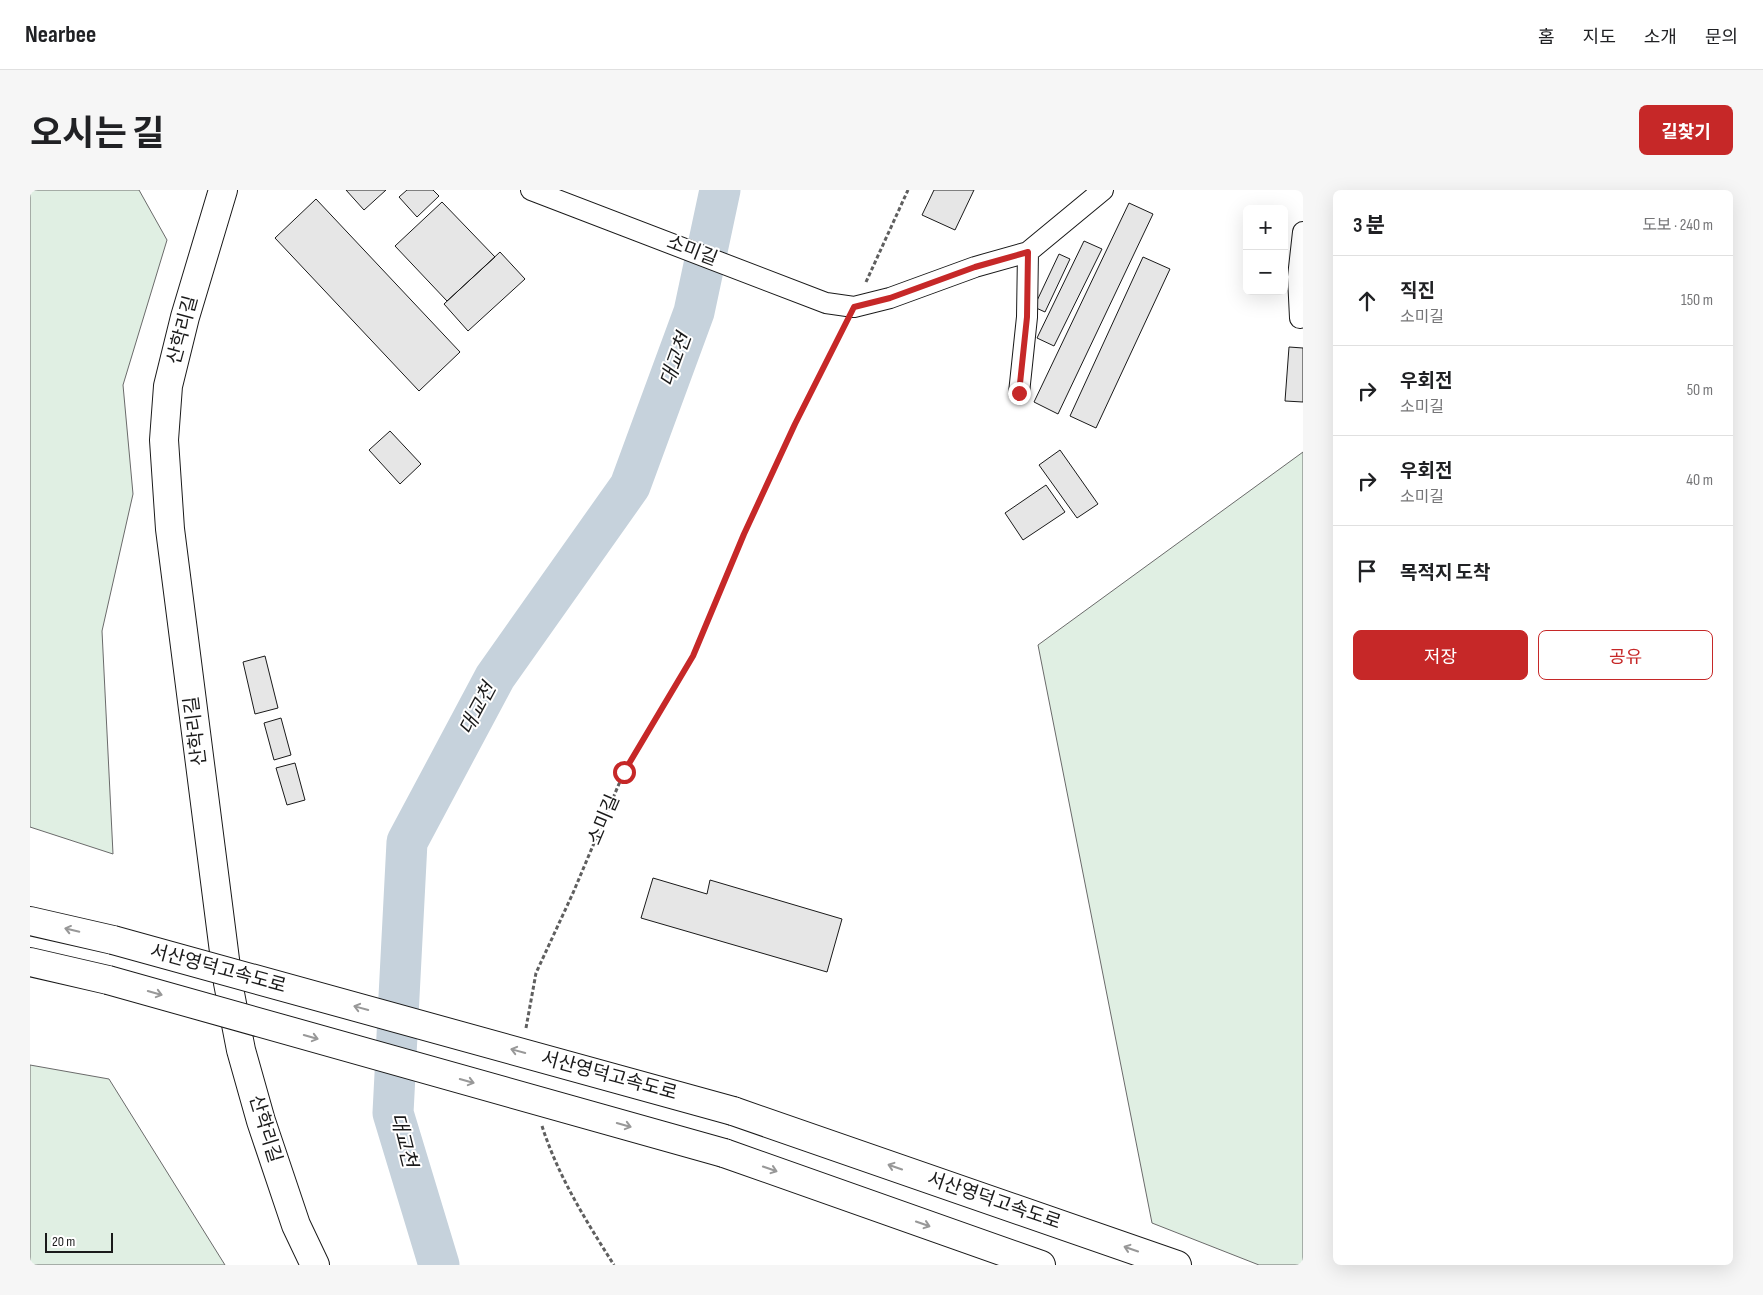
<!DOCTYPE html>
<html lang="ko">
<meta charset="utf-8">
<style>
:root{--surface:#fff;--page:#f6f6f6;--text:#202124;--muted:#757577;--line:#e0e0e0;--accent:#c62828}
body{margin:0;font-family:"Sofia Sans Condensed","Noto Sans KR",sans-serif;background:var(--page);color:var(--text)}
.controls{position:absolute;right:15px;top:15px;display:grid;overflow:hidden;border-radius:8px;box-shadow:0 5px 20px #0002}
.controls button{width:45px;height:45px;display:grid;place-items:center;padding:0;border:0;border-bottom:1px solid var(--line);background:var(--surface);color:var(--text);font:25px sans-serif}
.scale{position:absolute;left:15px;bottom:12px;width:68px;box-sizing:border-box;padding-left:5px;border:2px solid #1a1a1a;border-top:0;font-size:14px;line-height:18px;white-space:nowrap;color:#1a1a1a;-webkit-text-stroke:4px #fff;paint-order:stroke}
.stop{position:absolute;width:15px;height:15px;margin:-11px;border:4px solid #c62828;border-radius:50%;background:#fff}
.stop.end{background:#c62828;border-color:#fff;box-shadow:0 1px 5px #0008}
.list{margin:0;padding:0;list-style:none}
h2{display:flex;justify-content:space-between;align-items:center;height:65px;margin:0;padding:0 20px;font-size:21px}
h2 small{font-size:16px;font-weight:400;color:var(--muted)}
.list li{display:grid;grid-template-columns:32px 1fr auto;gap:15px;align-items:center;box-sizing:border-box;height:90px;padding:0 20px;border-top:1px solid var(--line)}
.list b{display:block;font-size:19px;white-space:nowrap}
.list p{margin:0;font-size:16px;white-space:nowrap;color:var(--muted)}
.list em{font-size:16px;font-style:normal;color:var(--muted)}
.actions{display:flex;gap:10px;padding:15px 20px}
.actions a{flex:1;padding:11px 0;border:1px solid var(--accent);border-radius:8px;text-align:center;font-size:18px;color:var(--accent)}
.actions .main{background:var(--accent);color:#fff}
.icon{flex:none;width:28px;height:28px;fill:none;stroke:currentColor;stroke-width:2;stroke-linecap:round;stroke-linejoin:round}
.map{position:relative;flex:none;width:1273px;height:1075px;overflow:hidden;border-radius:8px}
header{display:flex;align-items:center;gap:30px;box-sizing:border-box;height:70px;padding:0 25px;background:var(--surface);border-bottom:1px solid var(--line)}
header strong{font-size:24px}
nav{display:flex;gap:28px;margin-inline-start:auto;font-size:18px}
.intro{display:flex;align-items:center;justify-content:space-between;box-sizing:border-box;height:120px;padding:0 30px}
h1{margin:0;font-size:35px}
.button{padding:12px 22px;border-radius:8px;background:var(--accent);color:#fff;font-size:18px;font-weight:700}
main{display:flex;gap:30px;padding:0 30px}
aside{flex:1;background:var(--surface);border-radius:8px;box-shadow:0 5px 20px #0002}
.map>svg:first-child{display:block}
.green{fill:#e0efe3;stroke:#6a6a6a}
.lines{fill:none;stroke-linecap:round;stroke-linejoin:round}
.river{stroke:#c6d2dc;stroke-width:41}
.building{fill:#e6e6e6;stroke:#1a1a1a}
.street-casing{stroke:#1a1a1a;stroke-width:22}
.secondary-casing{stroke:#1a1a1a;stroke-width:30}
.highway-casing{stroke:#1a1a1a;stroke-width:30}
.path{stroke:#5f5f5f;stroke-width:3;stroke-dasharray:4 2.5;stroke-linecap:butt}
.street{stroke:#fff;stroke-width:20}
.secondary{stroke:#fff;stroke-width:28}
.highway{stroke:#fff;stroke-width:28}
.highway-bridge-casing{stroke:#1a1a1a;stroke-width:30;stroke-linecap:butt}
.highway-bridge{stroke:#fff;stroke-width:28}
.oneway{stroke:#989898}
.route{stroke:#c62828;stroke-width:6}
.labels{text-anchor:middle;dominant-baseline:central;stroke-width:4;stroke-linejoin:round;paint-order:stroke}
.street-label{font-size:19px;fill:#1a1a1a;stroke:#fff}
.water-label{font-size:20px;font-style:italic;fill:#1a1a1a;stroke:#fff}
</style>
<header>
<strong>Nearbee</strong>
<nav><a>홈</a><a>지도</a><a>소개</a><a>문의</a></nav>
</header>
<div class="intro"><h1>오시는 길</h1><a class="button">길찾기</a></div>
<main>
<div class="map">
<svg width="1273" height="1075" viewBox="0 0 1273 1075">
<rect width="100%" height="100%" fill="#fff"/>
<path class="green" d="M0 0H109L137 50 93 195 103 304 72 441 83 664 0 637Z
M1273 262V1075H1229L1122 1033 1008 455Z
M0 875 79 889 195 1075H0Z"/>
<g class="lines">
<path class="river" d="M409 1075 363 923 377 652 465 487 600 296 664 122 690 0"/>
</g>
<path class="building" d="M316 0H356L334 20Z
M377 0H403L409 6 387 27 369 7Z
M904 0H944L925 40 892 25Z
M286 9 430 162 389 201 245 48Z
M412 12 465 67 417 111 365 56Z
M1099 13 1123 24 1028 224 1004 212Z
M1054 51 1072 59 1024 156 1007 148Z
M470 62 495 89 438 141 414 114Z
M1029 64 1040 69 1015 122 1004 117Z
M1113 67 1140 79 1066 238 1040 226Z
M1259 157 1273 158V212L1255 211Z
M360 241 391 274 370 294 339 260Z
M1030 260 1068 314 1047 328 1009 275Z
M1016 295 1035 322 993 350 975 323Z
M235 466 248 518 225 524 213 472Z
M251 528 261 565 244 570 234 533Z
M265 573 275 610 257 615 246 578Z
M623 688 677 704 680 690 812 729 797 782 611 728Z"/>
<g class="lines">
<defs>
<path id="street" d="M501 0 796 113 824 117 860 108 945 77 998 62 1073 0
M1270 128 1268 87 1273 42
M989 203 997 127 998 62"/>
<path id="secondary" d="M193 0 155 127 138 196 134 250 140 339 198 793 211 860 231 931 266 1035 285 1075"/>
<path id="highway" d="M0 731 83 750
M0 772 78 790
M703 921 1147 1075
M694 963 1011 1075"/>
</defs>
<use href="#street" class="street-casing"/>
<use href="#secondary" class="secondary-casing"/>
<use href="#highway" class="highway-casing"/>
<path class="path" d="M836 92 878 0
M496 838 506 783 543 703 594 582 663 466 714 344 765 234 814 136
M512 936C528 986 556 1031 584 1075"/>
<use href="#street" class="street"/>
<use href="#secondary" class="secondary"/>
<use href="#highway" class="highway"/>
<defs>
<path id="highway-bridge" d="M83 750 703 921
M78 790 694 963"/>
</defs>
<use href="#highway-bridge" class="highway-bridge-casing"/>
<use href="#highway-bridge" class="highway-bridge"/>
</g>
<defs><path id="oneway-shaft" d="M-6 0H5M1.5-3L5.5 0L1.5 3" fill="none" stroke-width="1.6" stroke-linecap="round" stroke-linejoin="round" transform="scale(1.25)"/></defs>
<g class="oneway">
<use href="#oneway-shaft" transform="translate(42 740) rotate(-167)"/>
<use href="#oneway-shaft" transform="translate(125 803) rotate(16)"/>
<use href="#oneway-shaft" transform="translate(331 818) rotate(-165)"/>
<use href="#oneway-shaft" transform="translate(281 847) rotate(16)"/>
<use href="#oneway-shaft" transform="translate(488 861) rotate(-165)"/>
<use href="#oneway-shaft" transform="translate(437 891) rotate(16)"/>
<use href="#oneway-shaft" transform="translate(594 935) rotate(16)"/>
<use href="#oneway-shaft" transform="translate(865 977) rotate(-161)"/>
<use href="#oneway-shaft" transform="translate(740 979) rotate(19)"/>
<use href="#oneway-shaft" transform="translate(893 1034) rotate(19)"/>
<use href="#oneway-shaft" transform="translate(1101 1059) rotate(-161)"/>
</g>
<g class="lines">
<path class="route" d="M594 582 663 466 714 344 765 234 824 117 860 108 945 77 998 62 997 127 989 203"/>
</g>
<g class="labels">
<g class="street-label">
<text transform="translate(662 61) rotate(21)">소미길</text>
<text transform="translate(153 140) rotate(-75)">산학리길</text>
<text transform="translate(166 541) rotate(-97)">산학리길</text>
<text transform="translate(574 630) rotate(-67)">소미길</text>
<text transform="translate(188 779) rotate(15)">서산영덕고속도로</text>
<text transform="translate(579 886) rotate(15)">서산영덕고속도로</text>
<text transform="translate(235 939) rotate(73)">산학리길</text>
<text transform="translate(964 1011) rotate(19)">서산영덕고속도로</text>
</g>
<g class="water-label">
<text transform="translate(646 170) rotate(-70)">대교천</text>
<text transform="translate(448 519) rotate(-62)">대교천</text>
<text transform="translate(373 950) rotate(76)">대교천</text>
</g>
</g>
</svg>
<div class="controls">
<button>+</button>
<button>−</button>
</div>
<div class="scale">20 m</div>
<div class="stop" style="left:594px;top:582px"></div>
<div class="stop end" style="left:989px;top:203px"></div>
</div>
<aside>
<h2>3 분<small>도보 · 240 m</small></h2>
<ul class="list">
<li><svg class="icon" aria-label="ahead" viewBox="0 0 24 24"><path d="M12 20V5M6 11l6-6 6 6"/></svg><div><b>직진</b><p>소미길</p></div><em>150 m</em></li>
<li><svg class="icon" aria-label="right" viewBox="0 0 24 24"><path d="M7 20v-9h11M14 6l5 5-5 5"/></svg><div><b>우회전</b><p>소미길</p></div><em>50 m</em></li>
<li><svg class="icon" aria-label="right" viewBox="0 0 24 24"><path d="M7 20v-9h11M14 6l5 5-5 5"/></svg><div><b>우회전</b><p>소미길</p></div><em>40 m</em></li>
<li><svg class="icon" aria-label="arrive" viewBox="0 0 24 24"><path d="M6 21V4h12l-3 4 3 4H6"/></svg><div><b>목적지 도착</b></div></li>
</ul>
<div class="actions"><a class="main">저장</a><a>공유</a></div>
</aside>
</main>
